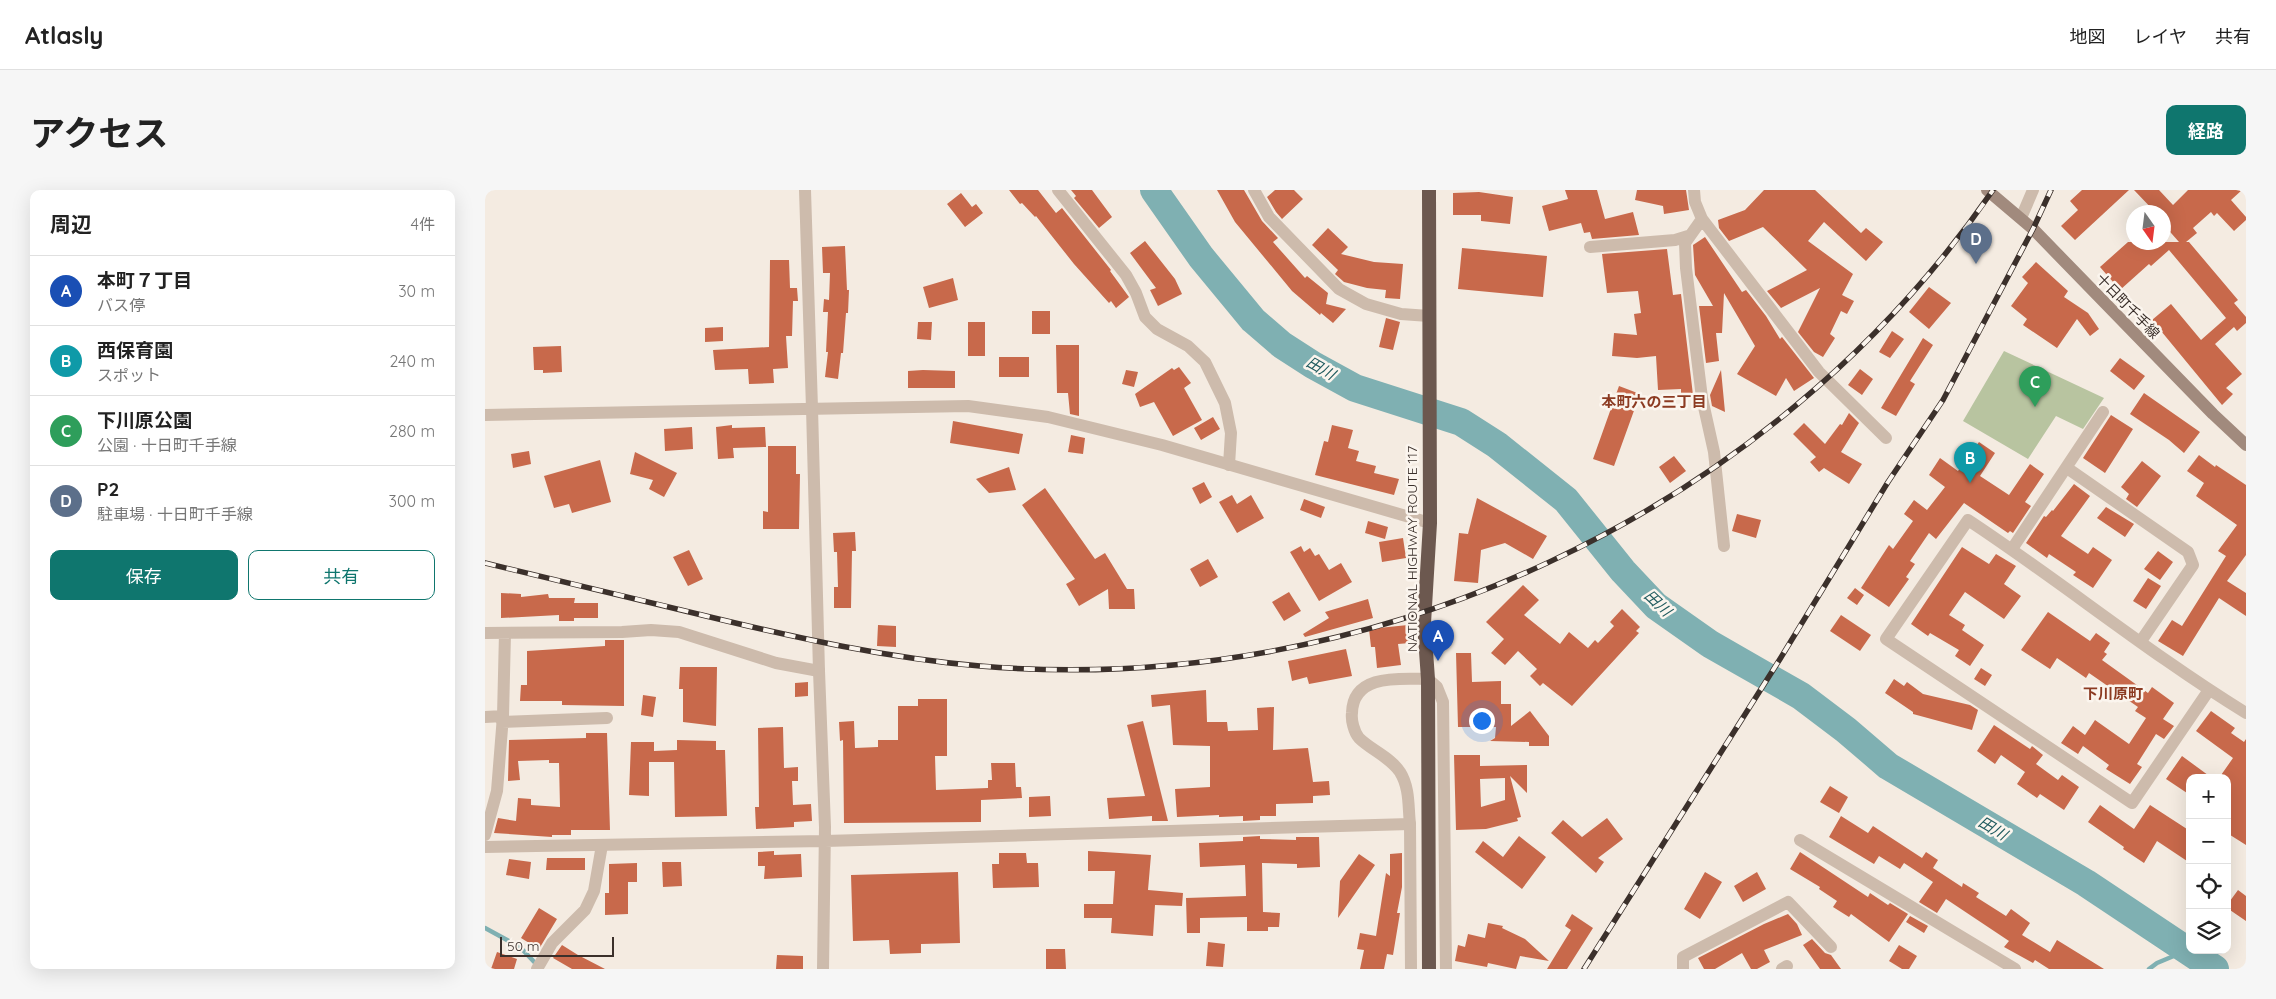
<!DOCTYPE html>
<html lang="ja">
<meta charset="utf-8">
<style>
:root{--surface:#fff;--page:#f6f6f6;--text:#222;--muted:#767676;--line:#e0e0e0;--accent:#0f766e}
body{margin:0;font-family:Quicksand,"Noto Sans JP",sans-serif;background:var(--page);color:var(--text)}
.controls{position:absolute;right:15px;bottom:15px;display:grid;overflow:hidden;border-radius:10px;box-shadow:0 5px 20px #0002}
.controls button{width:45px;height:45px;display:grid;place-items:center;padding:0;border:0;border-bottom:1px solid var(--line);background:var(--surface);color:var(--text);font:25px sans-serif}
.compass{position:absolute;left:1641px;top:15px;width:45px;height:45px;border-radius:50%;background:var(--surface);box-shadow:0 5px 20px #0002;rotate:166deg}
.scale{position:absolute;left:15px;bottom:12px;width:114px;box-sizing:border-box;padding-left:5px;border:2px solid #3b302b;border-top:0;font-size:14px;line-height:18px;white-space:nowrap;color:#3b302b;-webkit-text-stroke:4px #fbf5ee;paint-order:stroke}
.you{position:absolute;left:996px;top:530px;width:18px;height:18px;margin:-12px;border:4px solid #fff;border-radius:50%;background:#1a73e8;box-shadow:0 0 0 8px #1a73e833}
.badge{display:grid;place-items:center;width:32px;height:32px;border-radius:50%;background:var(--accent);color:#fff;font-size:16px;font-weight:700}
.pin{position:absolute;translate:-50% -41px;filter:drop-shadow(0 1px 2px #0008)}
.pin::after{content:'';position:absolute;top:26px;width:18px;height:15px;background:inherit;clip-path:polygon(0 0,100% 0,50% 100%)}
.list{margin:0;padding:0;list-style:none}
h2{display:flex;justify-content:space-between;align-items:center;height:65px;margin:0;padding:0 20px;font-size:21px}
h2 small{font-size:16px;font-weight:400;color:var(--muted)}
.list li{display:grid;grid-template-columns:32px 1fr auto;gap:15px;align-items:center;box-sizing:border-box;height:70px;padding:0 20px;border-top:1px solid var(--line)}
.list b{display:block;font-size:19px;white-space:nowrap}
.list p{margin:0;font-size:16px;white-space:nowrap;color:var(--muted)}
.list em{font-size:16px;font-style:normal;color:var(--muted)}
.actions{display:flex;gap:10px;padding:15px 20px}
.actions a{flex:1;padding:11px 0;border:1px solid var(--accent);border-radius:10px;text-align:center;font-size:18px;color:var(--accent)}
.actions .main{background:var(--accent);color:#fff}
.icon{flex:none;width:28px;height:28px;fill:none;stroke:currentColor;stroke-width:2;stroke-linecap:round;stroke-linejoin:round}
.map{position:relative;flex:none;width:1761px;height:779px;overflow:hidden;border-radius:10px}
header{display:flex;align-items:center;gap:30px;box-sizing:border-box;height:70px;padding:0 25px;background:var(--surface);border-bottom:1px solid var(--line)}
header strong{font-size:24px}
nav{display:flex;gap:28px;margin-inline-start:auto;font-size:18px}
.intro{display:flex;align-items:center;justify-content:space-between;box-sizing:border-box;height:120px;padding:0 30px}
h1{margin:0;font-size:35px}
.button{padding:12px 22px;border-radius:10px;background:var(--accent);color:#fff;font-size:18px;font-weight:700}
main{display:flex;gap:30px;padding:0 30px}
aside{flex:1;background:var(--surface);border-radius:10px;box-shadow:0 5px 20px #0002}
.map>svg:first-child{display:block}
.green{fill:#b8c4a0}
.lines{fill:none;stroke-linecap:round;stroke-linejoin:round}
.stream{stroke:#7fb0b2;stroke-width:4.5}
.river{stroke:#7fb0b2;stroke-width:28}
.building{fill:#c8694b;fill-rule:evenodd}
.minor{stroke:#cdbbac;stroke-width:12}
.tertiary{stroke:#cdbbac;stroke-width:12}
.secondary{stroke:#a18a7d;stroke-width:12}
.trunk{stroke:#6c584f;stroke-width:14}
.rail-casing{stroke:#3b302b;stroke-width:5.5}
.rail{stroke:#fbf5ee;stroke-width:4;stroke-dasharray:11;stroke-linecap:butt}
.labels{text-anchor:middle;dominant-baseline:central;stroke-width:5;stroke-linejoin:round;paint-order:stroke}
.street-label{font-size:14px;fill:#3b302b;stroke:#fbf5ee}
.water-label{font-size:15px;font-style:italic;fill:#1f5a5e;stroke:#fbf5ee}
.neighbourhood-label{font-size:15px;font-weight:bold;fill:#8c3b22;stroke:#fbf5ee}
</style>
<header>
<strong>Atlasly</strong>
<nav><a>地図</a><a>レイヤ</a><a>共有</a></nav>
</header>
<div class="intro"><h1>アクセス</h1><a class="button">経路</a></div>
<main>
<aside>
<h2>周辺<small>4件</small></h2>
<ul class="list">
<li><span class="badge" style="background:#1a4fb4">A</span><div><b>本町７丁目</b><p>バス停</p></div><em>30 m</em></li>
<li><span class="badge" style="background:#0f9aa8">B</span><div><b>西保育園</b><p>スポット</p></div><em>240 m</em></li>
<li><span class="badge" style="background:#2e9e5b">C</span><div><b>下川原公園</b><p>公園 · 十日町千手線</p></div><em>280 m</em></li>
<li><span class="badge" style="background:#5c6f8a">D</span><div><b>P2</b><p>駐車場 · 十日町千手線</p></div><em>300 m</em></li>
</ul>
<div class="actions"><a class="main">保存</a><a>共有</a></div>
</aside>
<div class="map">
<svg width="1761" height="779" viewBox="0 0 1761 779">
<rect width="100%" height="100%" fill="#f4ebe1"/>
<path class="green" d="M1519 161 1619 208 1598 239 1571 226 1543 269 1478 231Z"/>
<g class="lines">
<path class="stream" d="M0 738 35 757 53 776
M1664 779 1672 773 1703 760"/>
<path class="river" d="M669 0 716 67 768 130 797 155 828 175 870 198 976 232 1012 255 1081 310 1138 381 1171 416 1225 454 1316 506 1361 540 1403 576 1601 693 1730 779"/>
</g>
<path class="building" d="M524 0H553L571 23 577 18 626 80 625 81 644 107 631 118 626 111 624 113 589 74 551 26 550 27 537 13 535 14Z
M586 0H607L627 27 614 38 589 8 591 6Z
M732 0H759L777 31 793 48 788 52 820 88 822 86 843 103 841 114 861 119 848 133 836 123 835 125 807 101 750 32Z
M790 0H809L818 9 797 29 791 22 782 7Z
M1080 0H1112L1120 29 1148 22 1154 45 1107 49 1105 42 1099 43 1096 33 1064 41 1057 16 1083 9Z
M1152 0H1201L1204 20 1179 24 1178 16 1150 10Z
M1279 0H1330L1376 43 1381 38 1398 52 1381 71 1339 32 1323 51 1368 84 1357 105 1369 111 1362 124 1356 121 1345 144 1350 148 1338 167 1329 162 1313 142 1335 98 1296 118 1282 101 1322 80 1278 37 1244 51 1234 38 1233 30 1260 20Z
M1597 0H1644L1590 50 1576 36 1593 20 1585 11Z
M1649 0H1674L1688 15 1703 0H1757L1746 10 1761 27V30L1749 41 1732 23 1729 26 1726 22 1708 38 1712 43 1701 52H1704L1753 110 1749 113 1761 127V133L1752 141 1749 137 1730 154 1757 184 1741 198 1748 204 1737 215 1667 130 1686 114 1716 150 1741 128 1684 60 1666 76 1664 74 1635 100 1615 77 1643 52H1694L1679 35 1680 34 1678 22H1670Z
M994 2 1028 7 1025 34 996 31V25H968V3Z
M476 3 487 17 491 14 498 23 480 37 462 14Z
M843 38 863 57 856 64 889 72 918 74 915 109 900 108 901 100 882 98 859 92 850 84 853 80 827 55Z
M1220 47 1257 102 1261 100 1281 126 1295 149 1297 147 1329 188 1309 201 1301 188 1291 206 1252 184 1270 156 1239 103 1237 143H1231L1234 171 1221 173 1214 116H1228L1210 85 1208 55Z
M660 51 690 89 697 104 673 116 665 100 671 98 645 63Z
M360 56 362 100H364L363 123H361L358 163H356L353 189 340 187 343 162H341L343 122H338L339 109 344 110 345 83H338L337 57Z
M977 58 1062 66 1058 107 973 99Z
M1182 59 1188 105 1196 104 1208 205H1196V199L1173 200 1171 166 1152 168 1127 166 1129 143 1152 145 1149 124 1156 123 1153 101 1122 103 1117 64Z
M285 70H304L305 98H312L313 111H308L307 146H301L303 178 288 179 289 193 264 194 263 179 230 180 228 160 284 157Z
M1551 72 1583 101 1579 107 1603 123 1614 139 1605 146 1592 129 1572 158 1538 135 1542 129 1526 116 1543 93 1537 87Z
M468 88 473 110 444 118 438 97Z
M1444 97 1466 113 1444 139 1424 122Z
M547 121H565V144H547Z
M901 128 915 132 908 160 894 157Z
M433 132H447L446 150 432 149Z
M483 132H500V166H483Z
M238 137V151L220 152V138Z
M1407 141 1419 149 1405 168 1394 162Z
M1438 148 1448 155 1425 191 1430 194 1411 226 1396 218Z
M571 155H594V226L585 224 583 203H572Z
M76 156 77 182 58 183V180H49L48 157Z
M514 167H544V187H514Z
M1635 168 1660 186 1649 200 1625 181Z
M694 177 706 193 699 198 717 230 688 246 669 212 655 217 650 204 687 178 689 180Z
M1375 179 1388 189 1377 205 1363 195Z
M438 180 470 181V198H423V181Z
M641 180 653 182 649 197 637 194Z
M1236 180 1240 222 1227 216 1225 205Z
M1134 196 1155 204 1129 276 1108 269Z
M1659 203 1715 242 1699 263 1684 250 1645 224Z
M1364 223 1374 233 1356 262 1377 274 1364 294 1339 278 1334 282 1325 272 1331 267 1308 244 1319 233 1340 254 1355 234 1357 235Z
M1626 225 1648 239 1620 283 1598 268Z
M728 227 735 239 716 250 709 238Z
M468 231 538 244 534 264 465 253Z
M247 235V238L280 237 281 257 248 258 249 268 233 269 231 237Z
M847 235 868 240 863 258 874 261 871 271 891 276 889 283 914 289 909 305 830 285 839 251 843 252Z
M207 237 208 259 180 261 179 239Z
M586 245 600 248 598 264 583 262Z
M1494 252 1510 263 1495 286 1524 305 1545 274 1559 284 1540 312 1546 316 1528 343 1525 341 1523 343 1479 313 1451 349 1444 343 1425 371 1430 374 1421 387 1424 389 1404 417 1376 398 1404 355 1408 359 1428 331 1419 324 1429 310 1442 320 1460 297 1444 285 1455 268 1473 281Z
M283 256H311V284H315L314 339H278V321L283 322Z
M44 261 46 274 28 278 26 264Z
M150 262 192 283 179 307 164 299 168 290 145 284Z
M1714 265 1730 277 1731 275 1761 295V365L1742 391 1761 403V426L1734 408 1698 466 1673 451 1687 430 1697 436 1741 366 1733 361 1752 335 1711 306 1719 293 1702 281Z
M1189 266 1201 281 1185 293 1174 277Z
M115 270 126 312 87 323 84 314 69 318 59 286Z
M1657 271 1676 286 1652 317 1641 309 1644 304 1636 297Z
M524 277 531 300 504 303 491 289Z
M719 292 727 307 715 314 707 298Z
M1589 294 1605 306 1576 346 1603 364 1608 357 1627 370 1608 398 1588 385 1591 382 1564 364 1562 368 1541 353 1559 326 1561 327 1567 320 1568 321Z
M560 298 610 369 620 363 642 399H649L650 419H624L623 399 594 416 581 394 590 389 537 315Z
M747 305 752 314 766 305 779 328 752 343 734 312Z
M992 308 1062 346 1048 369 1020 353 996 360 993 393 969 391 974 343 983 344Z
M819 309 840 317 836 328 815 320Z
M1621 317 1649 334 1640 347 1612 328Z
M1252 324 1276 330 1271 348 1247 341Z
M883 331 903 337 900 349 880 343Z
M370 342 371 361H367L366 418H349V397H353L352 362H349L348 343Z
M918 348 921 368 897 372 894 352Z
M816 356 819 362 825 358 830 366 834 364 844 380 856 373 867 392 834 411 805 362Z
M1477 357 1504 374 1511 364 1531 376 1519 394 1536 406 1519 429 1480 402 1464 425 1480 435 1477 440 1499 455 1485 476 1470 466 1474 460 1445 443 1443 446 1426 434Z
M204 360 218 389 203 396 188 367Z
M1673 361 1688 372 1675 390 1659 379Z
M723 369 733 387 715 397 705 379Z
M1663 388 1676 396 1661 419 1648 411Z
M1038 395 1054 410 1039 425 1075 454 1084 442 1103 458 1110 450 1113 453 1129 436 1125 432 1137 419 1155 437 1151 441 1154 443 1087 516 1058 493 1055 496 1045 486 1052 479 1033 461 1020 475 1006 463 1019 449 1001 432Z
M1370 398 1379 405 1372 415 1362 408Z
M804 402 816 421 799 431 787 412Z
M16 403 36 404V407L63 404 64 408H90L89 413H113V428H89V431H74V425L16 428Z
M883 409 888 428 820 447 818 444 844 428 840 422Z
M1563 422 1605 451 1611 443 1625 453 1619 462 1622 464 1617 470 1663 503 1667 497 1689 513 1678 529 1689 536 1679 549 1671 544 1652 574 1657 577 1645 594 1621 579 1624 575 1598 556 1593 564 1576 553 1588 536 1600 545 1610 530 1644 554 1661 528 1650 521 1653 517 1604 483 1601 488 1572 468 1565 479 1536 460Z
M1356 425 1386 445 1375 461 1345 441Z
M393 435 411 436V457L392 456Z
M923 435 925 453 913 454 916 475 892 478 890 457H886L884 439Z
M120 450H139V516L77 515V511H35L36 495H42V461L120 456Z
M861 459 867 486 824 494 822 487 807 491 803 471Z
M971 463H986L987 492 1016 491V514H1026V536L1045 521 1064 546V556H1044V552L1005 551 1010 548 1011 537H973Z
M195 477H232L231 536 198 532V499H194Z
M1496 478 1507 485 1500 496 1489 489Z
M1409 489 1419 496 1422 492 1438 504 1485 515 1493 520 1487 540 1428 524V522L1400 503Z
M323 492V506L310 507V493Z
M721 500 722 532H742L743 541 773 540 772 518 789 517 788 560 823 558 828 592 844 591 845 605 828 606V613L791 614V626H775V630L758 631V626L734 627V625L692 627 690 599 725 597V556L688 555 685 515 667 517 666 505Z
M158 505 171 507 168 527 156 525Z
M433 509H462V566H450L451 600 503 598V590H507L506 573H530L531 597H536L537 608 496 610V632L359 633 358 550 355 551 354 532 369 531 370 558 393 557V550H413V516H433Z
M1726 521 1750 538 1746 543 1759 552 1761 549V655L1742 643V588H1734L1748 568 1711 541Z
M658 531 683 631H667V626L624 629 622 608 660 606 642 535Z
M1509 535 1545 559 1547 556 1558 565 1551 574 1573 590 1577 585 1594 597 1579 620 1555 604 1552 608 1532 594 1540 582 1516 565 1510 574 1492 561Z
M298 537 299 578 313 577V591H307L308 615 326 614 327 631 309 632V637L271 639 270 617H274L273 538Z
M101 543H122L125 640H86V645H67V647L9 643 13 628 31 631 33 608 46 609V615L75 617 74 573H64V570L33 571 35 590 23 591 24 550 101 548Z
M192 550 231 551V560H240L242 626 190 627 189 572H164V606L144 605 146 552H169V561L192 560Z
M969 565H995V576L1042 575V603L1025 586 1036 627 1032 628 1033 631 1001 639 971 640ZM1020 588V610L996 617 995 589Z
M1697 566 1727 588H1705V605L1681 589Z
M1345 596 1363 607 1354 623 1335 612Z
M565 606 566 626 544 627V607Z
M1615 615 1649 639 1665 615 1705 641V673L1672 651 1659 673 1638 659 1639 657 1603 632Z
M1356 626 1383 643 1388 636 1437 668 1441 662 1453 670 1448 678 1477 697 1478 693 1494 703 1491 707 1521 726 1526 719 1545 733 1537 745 1565 762 1572 750 1619 779H1564L1550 770 1548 773 1519 757 1524 751 1461 709 1452 723 1434 712 1448 692 1419 673 1415 679 1394 666 1389 674 1344 647Z
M1122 628 1138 649 1113 668 1119 672 1111 683 1066 643 1078 630 1097 647Z
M775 646V649L811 650V647H834L835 677 812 678V674L777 673 778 722 795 723 794 737H783V741H762V727L715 728V743H702L701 708 761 706 760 675 715 677 714 653 758 651V647Z
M1034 646 1061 667 1037 699 990 662 998 651 1018 667Z
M289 661V665L316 664 317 687 279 689 280 676H273V662Z
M603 661 666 665 663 700 698 703 697 716 670 715 668 746 626 743 627 728H599V714H628L630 681H603Z
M1315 662 1383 707 1385 703 1403 715 1405 713 1423 724 1404 752 1366 724 1364 727 1348 717 1352 711 1334 699 1335 697 1305 679Z
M514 663H541L542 673H553L554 697 508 698 507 674H514Z
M917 663V697L912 723H915L908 765 902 764 899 779H875L879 760 872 759 875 743 891 746 901 683 905 686V664Z
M874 664 890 675 853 728 855 691Z
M62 668H100V680H61Z
M24 669 46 672 44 689 21 685Z
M177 672H196L197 696 178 697Z
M152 673V692H143V724L120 725V703H124V674Z
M473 682 475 753 436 754V763L405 764 404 750 368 751 366 685Z
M1220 682 1237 692 1215 729 1199 719Z
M1272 682 1281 699 1258 712 1249 696Z
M1753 700 1761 706V731L1742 718V715Z
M54 718 72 729 54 759 36 748Z
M1087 724 1108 738 1082 779H1062L1086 740 1080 736Z
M1303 724 1312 734 1317 745 1279 760 1285 772 1272 779H1266L1257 763 1230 779H1219L1213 768 1279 734Z
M1425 726 1443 736 1439 743 1421 732Z
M1003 733 1018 736 1017 738 1040 749 1064 771 1035 766 1031 779 1003 773 1002 777 970 771 973 755 980 757 983 744 1000 748Z
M1327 749 1340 763 1346 765 1356 779H1335L1318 755Z
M723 752 740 754 738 777 721 776Z
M77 755 93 765 120 779H87L68 768Z
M1414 755 1432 766 1424 779H1417L1404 771Z
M561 759H580L581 779H561Z
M12 762 32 769 29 779H6Z
M292 765 318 766V779H291Z"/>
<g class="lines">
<path class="minor" d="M320 0 327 218
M573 0 641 85 651 103 660 127 672 139 703 156 720 172 740 213 746 243 744 275
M769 0 784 27 854 99 881 114 916 124 944 126
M1209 0 1210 12 1217 29 1334 182 1401 248
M1536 28 1548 0
M1217 29 1200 53 1201 78 1217 208 1229 262 1239 356
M1105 57 1190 50 1203 46
M1582 278 1703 362 1708 375 1656 451
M1527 359 1618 222
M0 443 137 442 166 440 194 442 291 473 334 481
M943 489 952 497 958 512 961 779
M1724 500 1647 613 1401 449 1483 330C1577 392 1665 464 1761 523
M0 527 18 526
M17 532 122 528
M925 634 926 779
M0 645 12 601 18 526 20 443
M1315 650 1530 779
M52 779 67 753 100 720 109 701 117 655
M1198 779V767L1303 712 1346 757
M1297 779 1302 776"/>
<path class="tertiary" d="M327 218 334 481 340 637 338 779
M0 225 483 216 563 227 677 255 945 333
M0 657 340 651 925 634C923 617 925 598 915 582 905 567 886 560 874 548 869 542 866 530 867 523 868 483 916 489 943 489"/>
<path class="secondary" d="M1502 0 1548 39 1728 224 1761 255"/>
<path class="trunk" d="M944 779 943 489 939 433 945 333 944 0"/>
<defs>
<path id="rail" d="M0 373C74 391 148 408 221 426 312 448 402 468 495 476 886 509 1285 324 1508 0
M1099 779 1295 469 1403 292 1458 210 1548 39 1566 0"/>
</defs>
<use href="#rail" class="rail-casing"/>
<use href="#rail" class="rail"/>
</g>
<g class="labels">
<g class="street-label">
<text transform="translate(1643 116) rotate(46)">十日町千手線</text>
<text transform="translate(927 359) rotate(-90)">NATIONAL HIGHWAY ROUTE 117</text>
</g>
<g class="water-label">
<text transform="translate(836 178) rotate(30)">田川</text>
<text transform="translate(1173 413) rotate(43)">田川</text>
<text transform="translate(1508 638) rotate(31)">田川</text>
</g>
<g class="neighbourhood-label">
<text x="1169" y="211">本町六の三丁目</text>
<text x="1628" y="503">下川原町</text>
</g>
</g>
</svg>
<div class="controls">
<button>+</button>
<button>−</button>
<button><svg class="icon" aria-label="locate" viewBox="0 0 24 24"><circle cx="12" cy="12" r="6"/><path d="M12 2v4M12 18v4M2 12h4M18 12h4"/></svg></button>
<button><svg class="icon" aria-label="layers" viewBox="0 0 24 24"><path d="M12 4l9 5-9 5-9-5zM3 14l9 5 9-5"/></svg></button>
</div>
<svg class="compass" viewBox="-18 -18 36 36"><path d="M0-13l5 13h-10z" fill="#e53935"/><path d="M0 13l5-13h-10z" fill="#767676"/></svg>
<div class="scale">50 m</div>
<div class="you"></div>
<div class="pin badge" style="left:953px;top:471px;background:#1a4fb4">A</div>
<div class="pin badge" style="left:1485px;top:293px;background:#0f9aa8">B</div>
<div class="pin badge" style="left:1550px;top:217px;background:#2e9e5b">C</div>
<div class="pin badge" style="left:1491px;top:74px;background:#5c6f8a">D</div>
</div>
</main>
